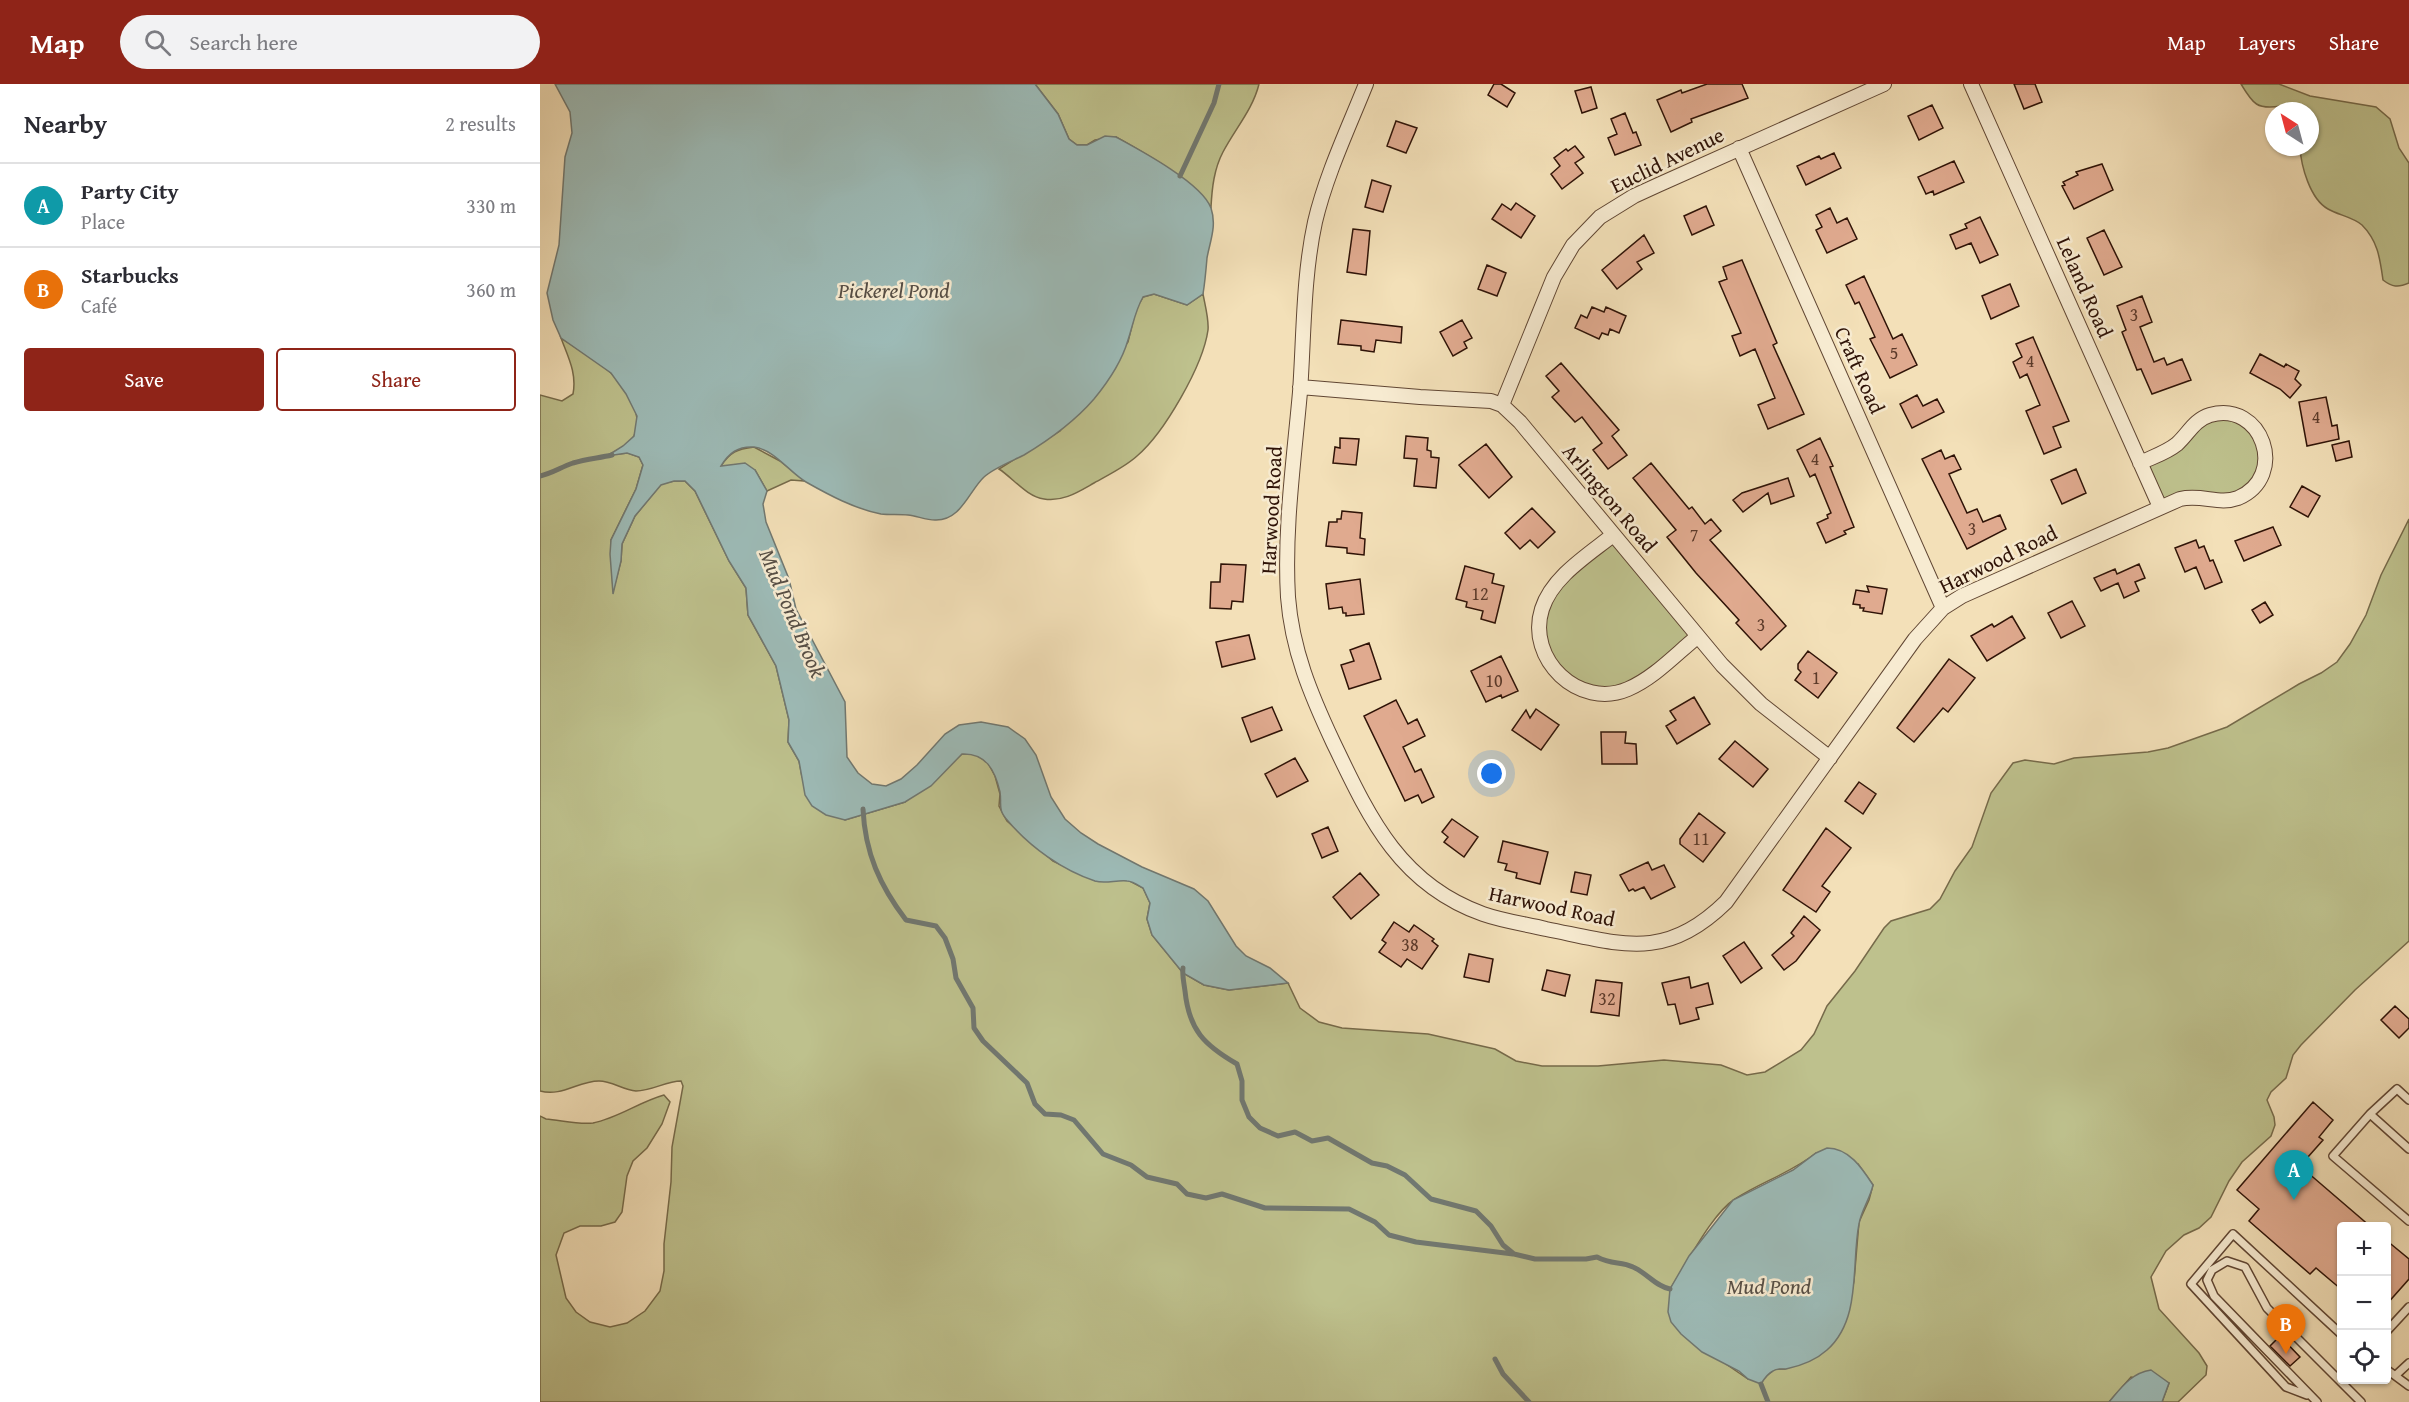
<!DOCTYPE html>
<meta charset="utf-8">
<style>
:root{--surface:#fff;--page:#f2f2f3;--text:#2b2b33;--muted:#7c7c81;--line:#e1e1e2;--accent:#8f2418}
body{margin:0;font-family:"Gentium Book Plus",serif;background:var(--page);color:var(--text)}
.controls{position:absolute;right:18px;bottom:18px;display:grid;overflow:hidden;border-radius:6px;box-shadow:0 2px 4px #0004}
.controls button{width:54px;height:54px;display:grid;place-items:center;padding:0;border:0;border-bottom:2px solid var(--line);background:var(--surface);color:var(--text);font:30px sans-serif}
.compass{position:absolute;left:1725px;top:18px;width:54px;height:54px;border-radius:50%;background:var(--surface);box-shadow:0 2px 4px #0004;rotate:324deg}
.you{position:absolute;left:952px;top:690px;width:21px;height:21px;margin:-15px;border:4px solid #fff;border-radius:50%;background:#1a73e8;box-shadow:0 0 0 9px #1a73e833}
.badge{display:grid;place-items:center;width:39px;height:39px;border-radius:50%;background:var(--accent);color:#fff;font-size:20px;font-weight:700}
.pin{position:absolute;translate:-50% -50px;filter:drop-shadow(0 2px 3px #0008)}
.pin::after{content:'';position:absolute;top:32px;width:21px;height:18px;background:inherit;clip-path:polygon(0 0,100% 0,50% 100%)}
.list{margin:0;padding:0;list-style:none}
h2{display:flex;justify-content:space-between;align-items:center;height:78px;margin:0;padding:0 24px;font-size:26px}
h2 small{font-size:20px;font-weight:400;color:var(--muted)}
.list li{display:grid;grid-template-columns:39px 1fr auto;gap:18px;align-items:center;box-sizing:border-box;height:84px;padding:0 24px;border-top:2px solid var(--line)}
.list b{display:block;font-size:22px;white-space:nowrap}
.list p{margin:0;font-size:20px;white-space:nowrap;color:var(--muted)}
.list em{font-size:20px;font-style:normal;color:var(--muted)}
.actions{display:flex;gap:12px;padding:18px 24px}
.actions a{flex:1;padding:14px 0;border:2px solid var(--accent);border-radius:6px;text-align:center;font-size:21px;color:var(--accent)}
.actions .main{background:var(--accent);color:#fff}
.icon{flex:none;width:33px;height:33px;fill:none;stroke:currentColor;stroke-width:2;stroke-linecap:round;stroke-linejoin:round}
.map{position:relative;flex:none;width:1869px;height:1318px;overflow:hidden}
header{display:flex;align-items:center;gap:36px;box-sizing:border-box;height:84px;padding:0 30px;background:var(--accent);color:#fff}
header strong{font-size:28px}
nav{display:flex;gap:33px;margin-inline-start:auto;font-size:21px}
.search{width:420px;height:54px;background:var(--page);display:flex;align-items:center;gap:15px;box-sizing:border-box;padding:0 21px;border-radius:33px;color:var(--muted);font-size:22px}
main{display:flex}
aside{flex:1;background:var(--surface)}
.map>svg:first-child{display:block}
.green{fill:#bec18d;stroke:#766a4a;stroke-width:1.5;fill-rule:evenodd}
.water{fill:#9dbbb7;stroke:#717871;stroke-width:1.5}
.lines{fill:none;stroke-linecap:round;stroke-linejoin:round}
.stream{stroke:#717871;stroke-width:5}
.building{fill:#e0aa8f;stroke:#2f1307;stroke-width:1.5}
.lane-casing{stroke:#604633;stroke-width:10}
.street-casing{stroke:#604633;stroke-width:16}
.lane{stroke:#f7ebd1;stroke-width:7}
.street{stroke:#f7ebd1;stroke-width:14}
.labels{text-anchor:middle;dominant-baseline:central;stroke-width:5;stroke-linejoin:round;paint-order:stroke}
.number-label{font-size:18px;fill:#5b3929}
.street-label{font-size:21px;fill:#2f1307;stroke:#f7ebd1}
.water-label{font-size:22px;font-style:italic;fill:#564e45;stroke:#f7ebd1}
</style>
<header>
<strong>Map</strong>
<div class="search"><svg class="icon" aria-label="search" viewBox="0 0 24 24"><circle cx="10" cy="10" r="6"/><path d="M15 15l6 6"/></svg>Search here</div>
<nav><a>Map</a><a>Layers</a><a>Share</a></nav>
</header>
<main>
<aside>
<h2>Nearby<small>2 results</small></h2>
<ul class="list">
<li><span class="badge" style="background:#0f9aa8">A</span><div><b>Party City</b><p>Place</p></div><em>330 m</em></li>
<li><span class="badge" style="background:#e8710a">B</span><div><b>Starbucks</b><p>Café</p></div><em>360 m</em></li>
</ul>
<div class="actions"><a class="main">Save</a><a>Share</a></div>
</aside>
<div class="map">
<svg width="1869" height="1318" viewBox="0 0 1869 1318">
<rect width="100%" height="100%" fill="#f3e0b8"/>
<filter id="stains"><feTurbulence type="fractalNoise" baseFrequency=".00333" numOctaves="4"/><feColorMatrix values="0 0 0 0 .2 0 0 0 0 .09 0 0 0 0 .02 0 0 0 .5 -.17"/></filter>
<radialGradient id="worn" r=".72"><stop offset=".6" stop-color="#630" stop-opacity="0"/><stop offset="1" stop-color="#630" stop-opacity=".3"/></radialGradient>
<path class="green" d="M495 0H719C713 25 695 45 683 68 674 85 672 104 671 123 645 92 612 73 576 53L555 56 547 61H537L529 55 518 30Z
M1701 0H1739L1770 12 1836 23 1850 35 1859 64 1869 79V199C1858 204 1852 203 1843 196 1840 175 1838 157 1822 141 1813 133 1798 131 1788 125 1770 115 1761 82 1760 63H1770V27H1748L1741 22C1717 26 1713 20 1701 0Z
M614 210 647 221 663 210C665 221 669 235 668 246 663 282 624 349 597 372 585 383 568 391 554 399 538 408 523 418 504 415 487 413 473 394 459 385L520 347 588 258 596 225 603 213Z
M21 254C37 265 56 275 71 289 85 303 105 331 94 352 90 360 76 367 68 371L88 369 99 373 103 381 96 405 71 456 73 507 81 477 82 460 95 432 121 400 134 397H145L155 407 189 477 206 504 208 531 236 582 249 636 248 658 259 677 262 693 305 736 365 718 422 670H435L448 679 455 692 460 710 459 722 467 737 513 777 556 797 588 796 603 804 610 819 607 835 612 851 643 889 664 901 689 906 748 899 760 924 779 938 802 944 888 950 955 965 976 977 1002 982H1058L1124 976 1181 981 1207 991 1225 988 1261 966 1274 950 1287 922 1315 887 1344 844 1351 837 1390 825 1400 815 1415 787 1432 763 1451 709 1473 679 1485 676 1514 680 1534 674 1608 668 1628 664 1687 643 1759 600 1781 589 1797 578 1810 560 1826 531 1841 491 1869 435V857L1815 906 1761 961 1753 971 1746 994 1731 1008 1727 1016 1734 1033 1735 1041 1731 1052 1702 1078 1689 1097 1671 1133 1659 1144 1644 1151 1626 1167 1611 1193 1619 1225 1659 1269 1667 1282 1666 1291 1638 1318H1622L1629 1299 1591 1293 1569 1318H0V1032L6 1035C20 1036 39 1041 53 1039 78 1034 99 1018 124 1011L130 1018 122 1040 107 1064 93 1077 87 1092 82 1128 75 1138 61 1142H40L24 1149 16 1171 26 1214 36 1228 50 1238 70 1243 87 1239 105 1227 120 1207 124 1187V1160L131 1098 132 1063 143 1002 141 997C126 997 112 1007 96 1007 83 1006 72 997 59 997 38 997 22 1013 0 1007V311L22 317 33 310C37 289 28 273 21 254ZM1276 1069 1318 1080 1333 1101 1329 1116 1319 1138 1314 1197 1306 1235 1245 1285H1235L1226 1292 1208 1295 1186 1280 1130 1205C1146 1182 1171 1130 1195 1115 1221 1098 1251 1089 1276 1069Z
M1661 334 1705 335 1726 370 1708 408 1620 423 1600 379Z
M214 363 240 377 265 397 251 396 227 407 215 386 180 383C190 368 197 365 214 363Z
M1073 451 1157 553 1088 605 1034 601 999 555 1008 512Z"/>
<path class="water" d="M15 0H495L518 30 529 55 537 61H547L565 52 576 53C600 66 662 99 671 124 677 142 670 157 667 174 666 186 665 198 663 210L647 221 614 210 603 213C595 227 593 241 588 256 582 277 568 298 554 315 535 337 509 356 484 371 472 377 452 385 444 393 429 407 421 437 395 436 386 436 377 432 368 431 359 430 350 431 341 430 315 425 289 411 266 398 249 388 235 366 214 363 198 362 189 369 181 382L205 379 215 386 227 407 223 420 226 438 249 495 256 525 305 618 307 673 318 689 332 700 346 702 361 695 377 681 405 650 419 641 441 638 468 643 485 655 496 671 511 713 525 735 541 749 558 760 602 783 654 805 668 817 696 862 706 872 730 884 748 899 689 906 664 901 643 889 612 851 607 835 610 819 603 804C598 801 592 797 587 797 576 796 565 800 555 797 522 786 490 763 468 737 457 725 462 721 460 708 455 686 446 669 422 670L391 702 365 718 305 736 286 731 272 722 265 711 259 677 248 658 249 636 236 582 208 531 206 504 189 477 155 407 145 397H134L121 401 95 432 82 460 81 477 73 510 70 470 71 456 96 405 103 381 99 373 87 369 67 372 83 362 94 352 97 332 86 310 71 289 21 254 13 236 7 209 19 161 25 73 32 49 30 28Z
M1287 1064C1309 1064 1322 1084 1333 1101 1330 1115 1321 1127 1319 1140 1311 1180 1322 1235 1287 1266 1276 1276 1260 1282 1246 1285 1241 1285 1237 1284 1233 1287 1227 1290 1224 1295 1221 1300L1208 1295 1199 1287 1162 1268 1141 1250 1131 1238 1128 1228 1130 1205 1149 1172 1193 1116 1253 1086 1276 1069Z
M1611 1286 1629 1299 1622 1318H1569C1581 1304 1591 1289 1611 1286Z"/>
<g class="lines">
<path class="stream" d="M640 92 674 19 679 0
M0 392C13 389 21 383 33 379 46 375 59 374 72 371
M323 725C325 769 340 802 366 836L396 842 405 854 413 875 416 894 433 924 434 944 443 957 487 999 495 1020 505 1030 521 1031 534 1036 563 1070 591 1081 607 1093 637 1100 647 1110 666 1114 682 1110 725 1124 809 1125 835 1138 849 1151 876 1158 973 1170
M643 884C642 891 644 899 645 907 649 946 664 961 697 980L702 997V1016L709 1033 720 1044 738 1052 755 1048 772 1057 788 1054 832 1079 847 1082 865 1091 891 1115 936 1127 951 1142 963 1161 974 1170 995 1175H1046L1057 1173C1072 1181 1081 1177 1093 1183 1107 1189 1115 1202 1130 1205
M955 1275 963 1290 989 1318
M1221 1300 1228 1318"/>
</g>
<path class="building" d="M954 0H961L975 9 967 23 948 11Z
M1167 0H1202L1208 14 1151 35 1152 38 1131 48 1117 16 1141 6 1142 9Z
M1474 0H1495L1502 18 1484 25Z
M1051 3 1057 24 1042 29 1035 7Z
M1392 21 1403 44 1379 56 1368 32Z
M1085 29 1093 49 1096 48 1101 61 1075 71 1068 54 1077 50 1071 35Z
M856 37 877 44 866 69 847 62Z
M1035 62 1044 73 1035 79 1043 89 1022 105 1011 90 1020 82 1014 74 1026 65 1028 67Z
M1294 69 1301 84 1266 101 1257 82 1279 72 1281 75Z
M1414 77 1424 98 1394 111 1393 107 1386 110 1378 93Z
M1562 80 1573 106 1534 125 1522 102 1525 101 1523 98 1538 91 1536 88Z
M832 96 851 102 843 128 825 123Z
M976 119 995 132 981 154 952 135 962 120 971 126Z
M1166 122 1174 141 1152 151 1144 132Z
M1290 124 1297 139 1307 134 1317 155 1287 169 1276 146 1282 143 1276 131Z
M1440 133 1458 171 1440 179 1431 159 1416 165 1410 151 1427 144 1425 140Z
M813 145 830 147 826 191 807 188Z
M1564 146 1582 183 1564 191 1547 154Z
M1104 151 1114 169 1097 178 1102 185 1077 205 1062 186Z
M1202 176 1237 259 1233 261 1264 330 1228 345 1218 321 1235 314 1215 265 1200 272 1192 252 1201 249 1179 198 1187 195 1183 183Z
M947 181 966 189 957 212 938 205Z
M1324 192 1353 255 1362 250 1377 281 1350 294 1330 255 1335 253 1319 218 1315 220 1306 201Z
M1470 200 1479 222 1451 235 1442 212Z
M1602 212 1612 238 1600 243 1614 278 1624 274 1627 281 1642 275 1651 296 1612 310 1601 285 1597 286 1582 248 1586 246 1577 222Z
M1052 223 1064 228 1066 223 1086 232 1079 249 1070 245 1068 251 1062 249 1059 255 1035 244 1041 231 1047 234Z
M801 236 862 243 861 259 836 256 834 268 821 266V262L798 260Z
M922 236 932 254 924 258 927 264 913 272 900 248Z
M1493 253 1529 337 1513 343 1521 363 1504 370 1486 327 1500 321 1487 290 1480 294 1473 278 1482 273 1476 260Z
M1720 270 1744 283 1746 280 1759 287 1755 295 1761 301 1750 314 1740 305 1710 289Z
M1021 279 1079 346 1072 352 1087 371 1068 385 1053 366 1062 359 1042 333 1035 338 1012 313 1019 307 1006 292Z
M1377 311 1383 322 1397 315 1404 328 1372 344 1360 320Z
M1786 313 1792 342 1797 341 1799 355 1767 362 1759 318Z
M866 352 888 354 887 366 891 367V373L899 374 896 404 874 402 877 375 864 374Z
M800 354 819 355 816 381 793 379 795 363 800 364Z
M1280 354 1293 382 1290 383 1314 443 1304 447 1306 450 1286 459 1277 439 1288 434 1287 431 1291 429 1275 390 1270 393 1257 366Z
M1809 357 1812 373 1796 377 1792 361Z
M946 360 972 393 949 414 919 381Z
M1401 366 1405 375 1414 371 1421 385 1409 390 1427 429 1437 425 1443 438 1460 431 1466 445 1427 465 1382 375Z
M1111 379 1149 425 1152 423 1165 440 1171 435 1181 447 1170 456 1246 542 1221 566 1196 539 1199 536 1156 489 1127 453 1136 446 1093 394Z
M1536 385 1546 409 1522 420 1511 396Z
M1248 394 1254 412 1231 420 1228 409 1203 428 1193 416 1202 409Z
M1762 402 1780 412 1768 433 1750 423Z
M992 424 1015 448 998 464 990 456 980 465 965 449Z
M802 427 822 429 820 454 825 455 824 471 807 469V464L786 462 789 438H797V435H801Z
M1733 443 1741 461 1704 477 1695 457Z
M1656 456 1659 464 1664 462 1670 477 1673 476 1682 498 1665 505 1656 483 1645 488 1635 464Z
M681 480 706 481 703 518 692 517 691 525 670 524 671 498H680Z
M1599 480 1605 494 1595 498 1599 507 1584 514 1578 499 1561 507 1554 494 1575 485 1577 490Z
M925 482 954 490 952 499 964 502 955 539 941 535 943 527 926 523 927 518 916 515Z
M820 495 824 530 806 532V529H803L802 523 789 525 786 500Z
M1327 502 1347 505 1342 530 1323 527 1324 524H1320V521L1313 520 1316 506 1329 508Z
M1532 517 1545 542 1521 554 1508 529Z
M1725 518 1733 531 1720 539 1712 526Z
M1472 532 1485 554 1447 577 1431 552 1452 540 1454 543Z
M709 551 715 575 682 583 676 558Z
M829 559 841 595 809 605 801 581 814 577 810 566Z
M1268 567 1297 589 1278 614 1255 596 1261 588 1258 585V580Z
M961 572 978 607 962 614 961 611 946 618 931 587Z
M1409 575 1435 594 1408 628 1403 624 1374 658 1357 644Z
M1154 613 1170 640 1137 660 1126 642 1136 636 1130 627Z
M856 616 868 640 877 635 885 652 863 663 875 688 881 685 894 713 882 719 878 711 865 717 824 632Z
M732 623 742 646 711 658 702 634Z
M996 625 1019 641 1001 666 972 646 986 626 990 634Z
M1061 648H1086L1085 659 1096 660 1097 680H1062Z
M1195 657 1228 685 1213 703 1179 675Z
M755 674 768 697 737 713 725 690Z
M1319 698 1336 710 1323 730 1305 717Z
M1159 729 1185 749 1163 778 1140 760V755Z
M912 735 938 753 924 773 904 758 908 753 902 748Z
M788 743 798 767 782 774 772 750Z
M1286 744 1311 764 1282 802 1290 808 1276 828 1243 806Z
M963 757 1008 768 1000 800 976 794 977 789 965 786 967 780 958 778Z
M1108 778 1112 786 1124 781 1135 803 1111 815 1104 803 1095 807 1093 805 1089 807 1080 791Z
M1035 788 1051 791 1047 811 1031 808Z
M820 789 839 811 811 835 793 813Z
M1264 832 1280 846 1256 877 1244 886 1232 871 1254 852 1251 849Z
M854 838 869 848 874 841 894 855 892 857 898 862 882 885 867 875 861 883 839 868 846 859 842 856Z
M1204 858 1222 884 1201 899 1183 872Z
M929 870 953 875 949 898 924 893Z
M1007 886 1030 891 1025 912 1002 906Z
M1149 893 1151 904 1168 899 1173 920 1156 924 1159 935 1140 940 1135 920 1128 921 1122 899Z
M1056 896 1082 899 1079 932 1051 928Z
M1855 922 1869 935V944L1859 954 1841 936Z
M1773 1018 1793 1036 1779 1053 1783 1056 1760 1082 1831 1143H1802V1206L1776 1184 1770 1190 1709 1137 1719 1125 1697 1106Z
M1846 1156 1869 1175V1195L1846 1221Z
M1740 1252 1760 1273 1750 1282 1730 1262Z"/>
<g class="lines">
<defs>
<path id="lane" d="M1869 1016 1857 1005 1830 1030 1793 1072 1869 1137
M1830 1030 1869 1065
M1846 1248 1869 1223
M1846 1285 1869 1302
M1856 1291 1869 1279
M1767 1311 1746 1303 1651 1200 1693 1150 1802 1251
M1777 1318 1674 1212 1667 1196 1672 1186 1687 1177 1705 1183 1727 1224 1821 1318"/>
<path id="street" d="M826 0C808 45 786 91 775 138 763 193 764 252 760 308 754 376 744 445 748 513 752 566 771 611 793 658 829 733 859 800 943 830 963 837 985 840 1006 845 1082 860 1125 878 1186 818L1375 555 1403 524 1422 512 1640 415C1662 410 1679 421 1698 414 1749 392 1722 316 1670 331 1654 336 1649 349 1637 360 1626 369 1612 373 1600 379
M1431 0 1620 423
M1199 64 1403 524
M760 303 880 313 951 317 962 321 980 338 1182 581 1221 620 1290 674
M962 321 1014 193 1033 161 1060 133 1094 112 1118 101 1344 0
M1073 451C1048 471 1012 493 1002 525 986 575 1039 626 1088 605 1114 594 1136 570 1157 553"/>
</defs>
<use href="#lane" class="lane-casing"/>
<use href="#street" class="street-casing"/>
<use href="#lane" class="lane"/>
<use href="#street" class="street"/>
</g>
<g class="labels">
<g class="number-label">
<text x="1594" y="230">3</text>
<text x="1354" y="268">5</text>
<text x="1490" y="276">4</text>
<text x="1776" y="332">4</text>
<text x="1275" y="374">4</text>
<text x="1432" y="444">3</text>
<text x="1154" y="450">7</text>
<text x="940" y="509">12</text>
<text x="1221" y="540">3</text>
<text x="1276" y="593">1</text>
<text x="954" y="596">10</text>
<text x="1161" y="754">11</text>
<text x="870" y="860">38</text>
<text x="1067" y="914">32</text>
</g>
<g class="street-label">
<text transform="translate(1127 76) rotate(-26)">Euclid Avenue</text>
<text transform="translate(1545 203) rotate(66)">Leland Road</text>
<text transform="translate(1320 286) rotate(66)">Craft Road</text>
<text transform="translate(1070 414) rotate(50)">Arlington Road</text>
<text transform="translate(731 426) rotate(-87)">Harwood Road</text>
<text transform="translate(1458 475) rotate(-26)">Harwood Road</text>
<text transform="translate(1012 822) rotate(12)">Harwood Road</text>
</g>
<g class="water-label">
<text x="354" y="206">Pickerel Pond</text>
<text transform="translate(253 529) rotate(67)">Mud Pond Brook</text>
<text x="1229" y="1202">Mud Pond</text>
</g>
</g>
<rect width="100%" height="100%" filter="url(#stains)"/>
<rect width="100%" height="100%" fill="url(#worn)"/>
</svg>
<div class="controls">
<button>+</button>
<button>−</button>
<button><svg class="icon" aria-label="locate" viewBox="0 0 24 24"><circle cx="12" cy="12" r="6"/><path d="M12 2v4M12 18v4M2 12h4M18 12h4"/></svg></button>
</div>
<svg class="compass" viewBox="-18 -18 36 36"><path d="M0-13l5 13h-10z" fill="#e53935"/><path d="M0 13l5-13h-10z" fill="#7c7c81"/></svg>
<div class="you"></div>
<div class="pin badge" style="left:1754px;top:1116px;background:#0f9aa8">A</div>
<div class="pin badge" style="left:1746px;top:1270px;background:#e8710a">B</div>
</div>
</main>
